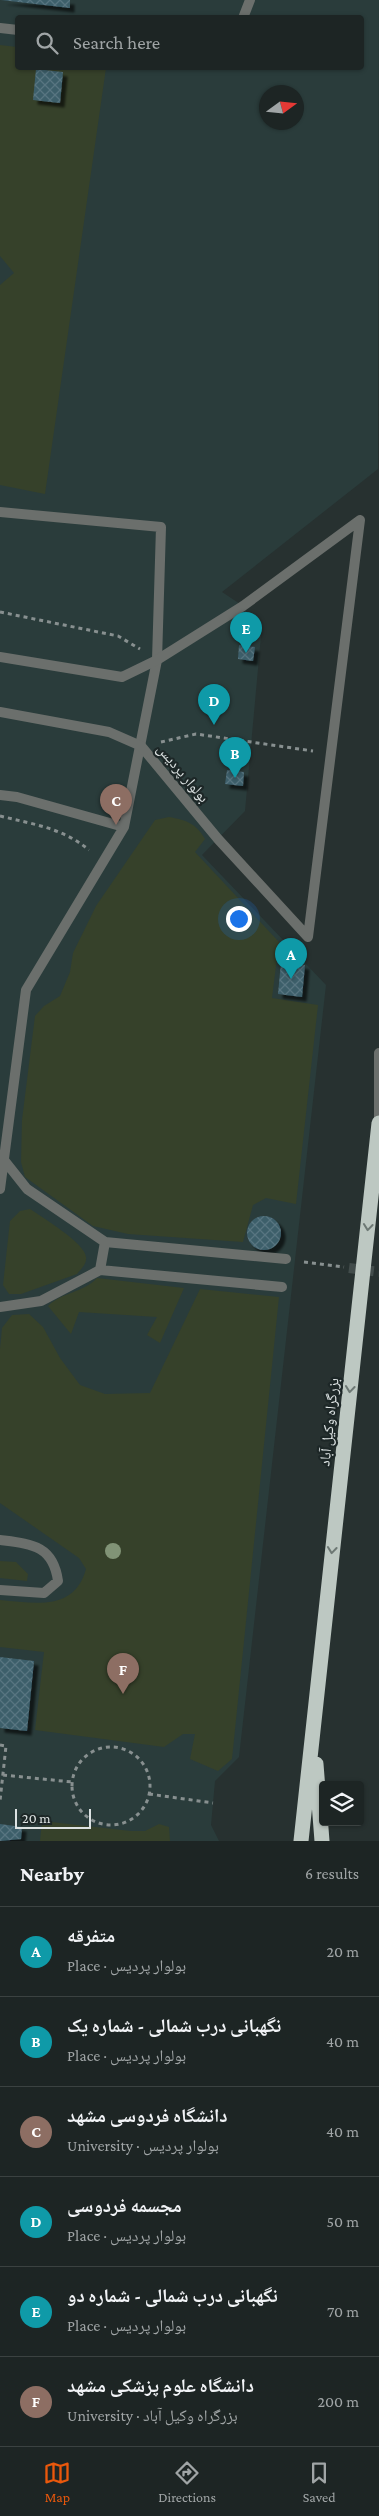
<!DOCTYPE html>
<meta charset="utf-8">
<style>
:root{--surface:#1d2524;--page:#2a3131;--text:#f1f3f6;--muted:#a0a5a6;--line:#3b4241;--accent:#ea580c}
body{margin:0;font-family:"Crimson Pro","Noto Naskh Arabic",serif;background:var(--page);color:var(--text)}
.controls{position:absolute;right:15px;bottom:15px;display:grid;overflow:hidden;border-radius:5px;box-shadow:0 1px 4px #0004}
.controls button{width:45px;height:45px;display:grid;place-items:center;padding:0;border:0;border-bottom:1px solid var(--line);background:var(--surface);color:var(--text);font:25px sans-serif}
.compass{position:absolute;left:259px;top:85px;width:45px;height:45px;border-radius:50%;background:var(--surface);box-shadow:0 1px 4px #0004;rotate:75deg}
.scale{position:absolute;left:15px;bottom:12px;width:76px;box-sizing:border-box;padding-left:5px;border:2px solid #dce2e2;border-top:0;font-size:14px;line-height:18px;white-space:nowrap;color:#dce2e2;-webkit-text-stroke:4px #1d2727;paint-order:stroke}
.you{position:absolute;left:238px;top:918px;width:18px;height:18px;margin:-12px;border:4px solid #fff;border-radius:50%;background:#1a73e8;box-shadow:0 0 0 8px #1a73e833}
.badge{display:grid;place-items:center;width:32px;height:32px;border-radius:50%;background:var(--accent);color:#fff;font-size:16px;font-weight:700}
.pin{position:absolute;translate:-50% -41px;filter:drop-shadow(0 1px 2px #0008)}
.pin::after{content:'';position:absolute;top:26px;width:18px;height:15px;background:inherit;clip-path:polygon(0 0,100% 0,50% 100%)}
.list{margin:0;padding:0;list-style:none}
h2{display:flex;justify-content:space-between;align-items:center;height:65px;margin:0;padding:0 20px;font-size:21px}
h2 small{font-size:16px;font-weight:400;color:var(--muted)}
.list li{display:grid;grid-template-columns:32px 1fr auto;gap:15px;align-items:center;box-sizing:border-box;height:90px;padding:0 20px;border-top:1px solid var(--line)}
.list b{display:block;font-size:19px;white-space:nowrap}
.list p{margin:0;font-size:16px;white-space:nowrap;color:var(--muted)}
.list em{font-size:16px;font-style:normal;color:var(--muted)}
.icon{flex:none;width:28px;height:28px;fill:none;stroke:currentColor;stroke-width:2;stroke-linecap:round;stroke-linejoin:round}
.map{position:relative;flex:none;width:379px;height:1841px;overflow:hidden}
.search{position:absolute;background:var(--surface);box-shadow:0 1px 4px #0004;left:15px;right:15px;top:15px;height:55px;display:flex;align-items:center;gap:12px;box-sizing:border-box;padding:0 18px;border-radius:5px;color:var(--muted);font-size:19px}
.sheet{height:605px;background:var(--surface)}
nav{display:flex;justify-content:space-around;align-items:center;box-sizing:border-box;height:70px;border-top:1px solid var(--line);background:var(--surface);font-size:14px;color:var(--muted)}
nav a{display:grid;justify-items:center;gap:2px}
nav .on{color:var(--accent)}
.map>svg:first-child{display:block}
.built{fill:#2a3c3b;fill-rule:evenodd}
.green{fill:#36412a}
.building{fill:url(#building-cross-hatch);filter:url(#shadow)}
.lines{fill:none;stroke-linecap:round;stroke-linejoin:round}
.street-tunnel{stroke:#424c4b;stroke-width:10;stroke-dasharray:10 5;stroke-linecap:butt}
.path{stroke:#889090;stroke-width:3;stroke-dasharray:4 4;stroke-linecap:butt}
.lane{stroke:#6b6f6c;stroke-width:10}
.street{stroke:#6b6f6c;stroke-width:10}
.highway{stroke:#bdc8c2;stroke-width:15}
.tree{fill:#819376}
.oneway{stroke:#6d7874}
.labels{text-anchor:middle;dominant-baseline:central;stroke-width:4.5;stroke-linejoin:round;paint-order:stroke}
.street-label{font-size:15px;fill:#dce2e2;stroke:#1d2727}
</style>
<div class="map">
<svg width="379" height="1841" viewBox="0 0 379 1841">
<defs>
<pattern id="building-cross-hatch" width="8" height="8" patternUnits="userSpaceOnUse" patternTransform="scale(1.25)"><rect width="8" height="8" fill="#3c5e6b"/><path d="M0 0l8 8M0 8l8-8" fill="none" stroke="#587580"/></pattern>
<filter id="shadow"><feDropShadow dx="4.5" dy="4.5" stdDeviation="1" flood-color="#0009"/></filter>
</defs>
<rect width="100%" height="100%" fill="#273130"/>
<path class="built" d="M0 0H379L378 469 222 592 243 606 261 636 245 811 202 855 326 985 239 1757 215 1781 211 1825 219 1841H0ZM18 18H362V68H18ZM266 92H296V122H266Z"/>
<path class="green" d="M0 45 17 47 18 68H106L45 494 0 485V285L14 273 0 256Z
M169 817C186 820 196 823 205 839L195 852 279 942 272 998 318 1005 296 1204 266 1198 253 1205 243 1242 128 1234 93 1226 25 1177 21 1162 22 1120 35 1016 44 1006 60 996 70 972 73 953 96 906 155 820Z
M30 1209C43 1218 85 1243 86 1257 87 1264 81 1269 77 1274L21 1294H9L3 1285 10 1221 20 1211Z
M97 1278 184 1288 160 1343 147 1335 157 1317 79 1312 71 1334 48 1306C62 1292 83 1293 97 1278Z
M200 1289 279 1297 232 1759 218 1771 190 1759 195 1734H183L164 1747 35 1730 44 1652 0 1647V1600C35 1603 74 1612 86 1569L79 1558 0 1503V1349L2 1328 12 1315 29 1314 43 1327 60 1358 80 1385 105 1394 150 1393Z
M0 1561 16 1562 28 1574 27 1581 0 1578Z
M42 1821 131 1831H145L159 1824 169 1827 170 1841H40Z"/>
<path class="building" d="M1 0H70V8Z
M36 69 63 72 60 103 33 100Z
M239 645 255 647 253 661 238 659Z
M227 770 244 772 243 786 225 784Z
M281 962 305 965 302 997 278 994Z
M247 1233a17 17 0 1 1 34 0a17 17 0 1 1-34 0Z
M0 1657 34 1661 27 1731 0 1728Z
M0 1824 22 1827 21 1839 0 1841Z"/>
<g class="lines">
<path class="street-tunnel" d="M349 1268 379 1272"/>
<path class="path" d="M0 612 118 636 140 649
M161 742 196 734 313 751
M0 816C32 824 63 828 89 850
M304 1262 344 1267
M0 1745 6 1746 0 1801
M72 1786a39 39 0 1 1 78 0a39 39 0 1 1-78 0Z
M3 1775 72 1782
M149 1794 213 1803"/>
<path class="lane" d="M243 18 250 0
M0 28 18 30
M0 512 161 527 157 660 124 827 26 990 0 1189
M0 795 17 797 124 827
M379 1126V1053
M4 1160 27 1189 105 1242 286 1259
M100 1270 105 1242
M0 1307 41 1301 100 1270 282 1287
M0 1540C31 1544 53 1545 58 1581L44 1593 0 1590"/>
<path class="street" d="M0 657 122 677 157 660 243 606 360 520 308 937 218 839 141 746 109 732 0 712"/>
<path class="highway" d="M316 1764 322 1841
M301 1841 379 1123"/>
</g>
<circle class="tree" cx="113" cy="1551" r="8"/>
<defs><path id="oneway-chevron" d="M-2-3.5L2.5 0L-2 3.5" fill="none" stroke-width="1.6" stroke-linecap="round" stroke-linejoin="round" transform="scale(1.25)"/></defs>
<g class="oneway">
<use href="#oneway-chevron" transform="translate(368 1227) rotate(96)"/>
<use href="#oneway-chevron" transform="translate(350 1389) rotate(96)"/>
<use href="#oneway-chevron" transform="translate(332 1550) rotate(96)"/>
</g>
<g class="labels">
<g class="street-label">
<text transform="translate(183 773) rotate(50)">بولوار پردیس</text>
<text transform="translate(329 1422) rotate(-84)">بزرگراه وکیل آباد</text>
</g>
</g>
</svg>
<div class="controls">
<button><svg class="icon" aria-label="layers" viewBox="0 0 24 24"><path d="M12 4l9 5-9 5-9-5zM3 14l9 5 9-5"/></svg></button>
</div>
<svg class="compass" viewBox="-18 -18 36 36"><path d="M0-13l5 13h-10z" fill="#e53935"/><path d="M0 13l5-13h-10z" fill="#a0a5a6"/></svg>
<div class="scale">20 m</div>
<div class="you"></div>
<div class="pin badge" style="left:291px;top:979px;background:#0f9aa8">A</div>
<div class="pin badge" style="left:235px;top:778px;background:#0f9aa8">B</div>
<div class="pin badge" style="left:116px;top:825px;background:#8d6e63">C</div>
<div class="pin badge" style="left:214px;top:725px;background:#0f9aa8">D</div>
<div class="pin badge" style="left:246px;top:653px;background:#0f9aa8">E</div>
<div class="pin badge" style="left:123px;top:1694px;background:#8d6e63">F</div>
<div class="search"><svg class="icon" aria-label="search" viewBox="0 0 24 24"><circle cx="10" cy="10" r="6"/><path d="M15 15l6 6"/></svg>Search here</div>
</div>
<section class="sheet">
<h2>Nearby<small>6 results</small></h2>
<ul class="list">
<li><span class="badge" style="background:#0f9aa8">A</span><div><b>متفرقه</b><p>Place · بولوار پردیس</p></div><em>20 m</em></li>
<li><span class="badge" style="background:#0f9aa8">B</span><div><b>نگهبانی درب شمالی - شماره یک</b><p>Place · بولوار پردیس</p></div><em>40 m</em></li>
<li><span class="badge" style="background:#8d6e63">C</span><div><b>دانشگاه فردوسی مشهد</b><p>University · بولوار پردیس</p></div><em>40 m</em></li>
<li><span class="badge" style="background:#0f9aa8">D</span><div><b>مجسمه فردوسی</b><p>Place · بولوار پردیس</p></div><em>50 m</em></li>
<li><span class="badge" style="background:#0f9aa8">E</span><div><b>نگهبانی درب شمالی - شماره دو</b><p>Place · بولوار پردیس</p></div><em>70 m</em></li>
<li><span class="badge" style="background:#8d6e63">F</span><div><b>دانشگاه علوم پزشکی مشهد</b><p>University · بزرگراه وکیل آباد</p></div><em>200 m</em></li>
</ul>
</section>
<nav>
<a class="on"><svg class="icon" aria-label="map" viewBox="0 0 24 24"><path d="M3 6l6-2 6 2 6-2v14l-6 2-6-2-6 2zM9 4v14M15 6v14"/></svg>Map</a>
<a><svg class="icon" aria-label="directions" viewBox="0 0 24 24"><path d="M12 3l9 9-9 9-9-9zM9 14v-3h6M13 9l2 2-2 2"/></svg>Directions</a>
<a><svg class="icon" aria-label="saved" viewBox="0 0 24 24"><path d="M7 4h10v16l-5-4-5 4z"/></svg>Saved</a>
</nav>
